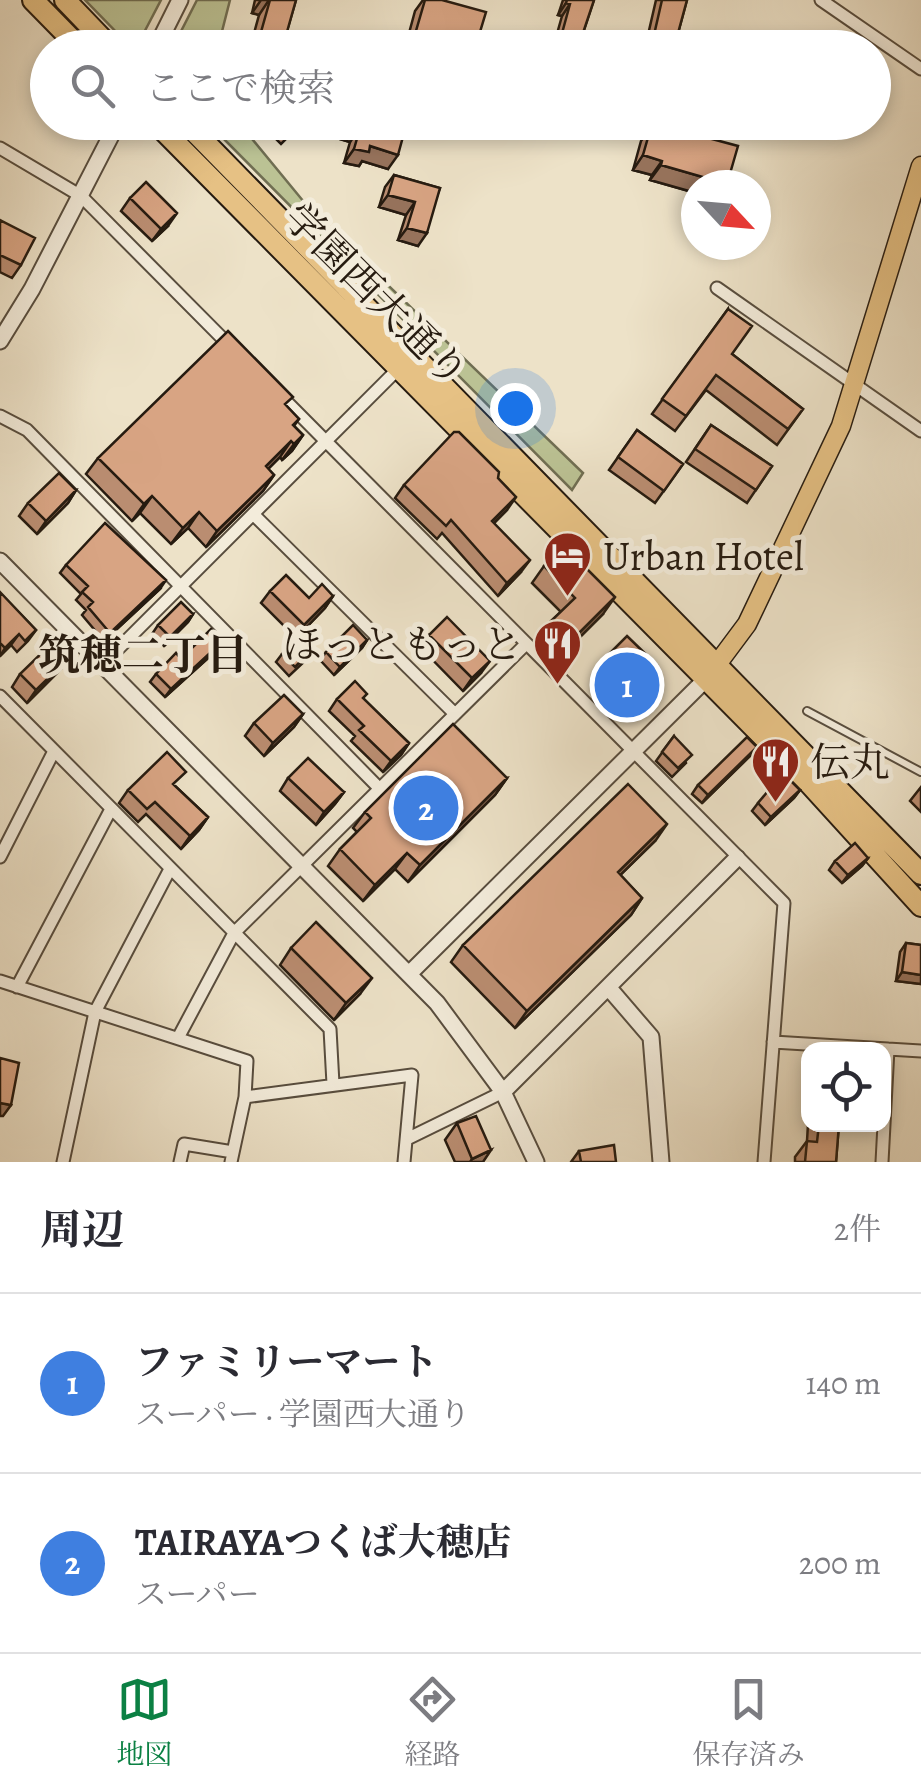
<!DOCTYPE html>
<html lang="ja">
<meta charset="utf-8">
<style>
:root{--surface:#fff;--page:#f7f7f7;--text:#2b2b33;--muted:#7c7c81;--line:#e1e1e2;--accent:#0b8043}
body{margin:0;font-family:Alegreya,"Noto Serif JP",serif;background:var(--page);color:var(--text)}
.controls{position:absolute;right:30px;bottom:30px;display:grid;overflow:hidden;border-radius:20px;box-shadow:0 5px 15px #0003}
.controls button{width:90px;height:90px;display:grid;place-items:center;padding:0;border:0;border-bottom:2px solid var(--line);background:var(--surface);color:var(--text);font:50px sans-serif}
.compass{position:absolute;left:681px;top:170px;width:90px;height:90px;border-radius:50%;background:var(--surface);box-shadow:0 5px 15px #0003;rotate:116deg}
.you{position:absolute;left:515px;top:408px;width:35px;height:35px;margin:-25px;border:8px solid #fff;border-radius:50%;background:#1a73e8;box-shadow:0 0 0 15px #1a73e833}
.badge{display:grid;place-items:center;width:65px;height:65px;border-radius:50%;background:var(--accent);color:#fff;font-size:32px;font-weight:700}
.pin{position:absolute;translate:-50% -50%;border:5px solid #fff;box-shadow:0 2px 10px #0006}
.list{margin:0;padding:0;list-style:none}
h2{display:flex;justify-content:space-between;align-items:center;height:130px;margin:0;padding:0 40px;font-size:42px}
h2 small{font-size:32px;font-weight:400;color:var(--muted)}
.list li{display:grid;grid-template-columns:65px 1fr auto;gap:30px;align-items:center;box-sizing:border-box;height:180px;padding:0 40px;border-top:2px solid var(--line)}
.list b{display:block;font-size:38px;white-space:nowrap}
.list p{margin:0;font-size:32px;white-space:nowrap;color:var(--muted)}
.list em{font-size:32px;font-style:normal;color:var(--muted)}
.icon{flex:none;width:55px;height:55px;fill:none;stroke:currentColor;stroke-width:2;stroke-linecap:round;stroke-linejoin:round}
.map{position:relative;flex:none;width:921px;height:1162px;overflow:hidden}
.search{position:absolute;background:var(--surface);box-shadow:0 5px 15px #0003;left:30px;right:30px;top:30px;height:110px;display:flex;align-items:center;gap:25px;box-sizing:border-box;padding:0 35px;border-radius:55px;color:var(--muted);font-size:38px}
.sheet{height:490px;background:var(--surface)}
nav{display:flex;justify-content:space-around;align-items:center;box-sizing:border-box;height:140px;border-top:2px solid var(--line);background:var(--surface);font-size:28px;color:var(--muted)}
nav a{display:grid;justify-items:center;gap:5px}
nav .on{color:var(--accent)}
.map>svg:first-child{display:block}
.green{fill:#bbc294;stroke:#706e52;stroke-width:2.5}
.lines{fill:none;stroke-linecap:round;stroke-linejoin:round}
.service-casing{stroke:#584d3e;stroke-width:10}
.minor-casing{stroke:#584d3e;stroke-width:15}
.tertiary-casing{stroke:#584d3e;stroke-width:19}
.primary-casing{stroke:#261b10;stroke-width:21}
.trunk-casing{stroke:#261b10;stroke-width:24}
.service{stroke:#f3ecdb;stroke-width:6}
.minor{stroke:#f3ecdb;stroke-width:11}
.tertiary{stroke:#f3ecdb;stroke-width:15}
.primary{stroke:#e6c184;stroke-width:18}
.trunk{stroke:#e6c184;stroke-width:20}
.wall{fill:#ba8d71;stroke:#261b10;stroke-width:2.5}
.shaded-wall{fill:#97735c;stroke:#261b10;stroke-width:2.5}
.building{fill:#d8a483;stroke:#261b10;stroke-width:2.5}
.labels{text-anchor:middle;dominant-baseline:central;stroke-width:10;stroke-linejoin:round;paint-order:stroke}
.street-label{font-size:40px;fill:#261b10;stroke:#f3ecdb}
.poi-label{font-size:40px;fill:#261b10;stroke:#f3ecdb;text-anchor:start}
.neighbourhood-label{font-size:42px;font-weight:bold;fill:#261b10;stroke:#f3ecdb}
</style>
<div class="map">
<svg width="921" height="1162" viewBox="0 0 921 1162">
<rect width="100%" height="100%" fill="#ede2c8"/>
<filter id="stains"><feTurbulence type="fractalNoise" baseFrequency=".002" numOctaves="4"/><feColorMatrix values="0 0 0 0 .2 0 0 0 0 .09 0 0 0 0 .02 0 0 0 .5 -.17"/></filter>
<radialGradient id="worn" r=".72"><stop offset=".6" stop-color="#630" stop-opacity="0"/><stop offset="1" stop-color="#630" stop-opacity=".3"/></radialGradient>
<path class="green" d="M85 0H161L138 44 127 43Z
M197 0H230L218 47H173Z
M208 123H239L313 213 583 473 572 490Z"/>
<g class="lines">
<defs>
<path id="service" d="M807 711 921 772"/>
<path id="minor" d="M821 0 921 69
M0 148 81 196 230 346
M717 288 921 431
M279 394 784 903 764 1162
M0 416 27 430 380 789
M253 514 455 714
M103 664 399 368
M0 696 330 1029 333 1084
M0 857 54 751
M0 981 247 1061 245 1097 231 1162
M17 987 111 809
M178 1038 234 933 526 644
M773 1042 921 1051
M245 1097 412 1075 404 1162
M409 1138 503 1092
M63 1162 95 1012 170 869
M180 1162 184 1144 233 1152
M882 1162 888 1049"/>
<path id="tertiary" d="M156 48 180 0
M0 341 32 289 118 122
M0 561 437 1003 503 1092 536 1162
M409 974 706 679
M608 987 651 1037 661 1162
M503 1092 737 858"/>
<path id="primary" d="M709 675 747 624 841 426 921 166"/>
<path id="trunk" d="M33 0 80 48
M65 0 111 48
M155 122 809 783 921 906
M185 122 921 874"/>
</defs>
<use href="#service" class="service-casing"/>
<use href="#minor" class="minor-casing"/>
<use href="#tertiary" class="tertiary-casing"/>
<use href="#primary" class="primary-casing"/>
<use href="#trunk" class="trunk-casing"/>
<use href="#service" class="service"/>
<use href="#minor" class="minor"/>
<use href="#tertiary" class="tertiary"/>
<use href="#primary" class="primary"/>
<use href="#trunk" class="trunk"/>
</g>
<path class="wall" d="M255 0H296L282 48H250L259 15 252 13Z
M423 0H442L480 32 520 48H405L415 11Z
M563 0H594L578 48H553L562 16 558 15Z
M656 0H687L674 48H645Z
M263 122H290L289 136 281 144 261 124Z
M316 122H407L388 169 362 161 359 166 344 163 350 142 313 131Z
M651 127 669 131 671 128 696 185V193L650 180 652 175 633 170 641 141Z
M394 175 440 188 418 246 398 240 406 215 379 207 385 187Z
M130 198 168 226 152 241 121 211Z
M0 220 21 265 12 278 0 272Z
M728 309 732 354 803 409 777 445 706 390 675 431 652 414Z
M286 406 299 419 294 426 303 435 292 451 282 460 280 457 268 469 274 475 263 491 206 547 188 528 171 544 140 513 132 521 86 474 98 458Z
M711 425 772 466 747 503 686 462Z
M637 430 683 464 655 503 609 470Z
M498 478 507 510 494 523 521 572 498 596 442 533 437 539 395 498 404 485Z
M76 490 68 503 37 534 19 516 28 503Z
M66 565 160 589 104 641 82 615 86 610 76 600 81 594 60 573Z
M544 566 603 614 558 659 539 639 550 622 561 612 532 583Z
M270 591 309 598 333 596 325 608 296 638 261 603Z
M0 593 36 630 28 641 17 652 11 645 0 656Z
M193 614 188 622 164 646 152 634 158 625Z
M429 635 481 673 463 691 420 647Z
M367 640 362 648 334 675 320 660 326 652Z
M217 650 165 697 150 682 156 674 181 659Z
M282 654 308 658 289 676 276 662Z
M71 656 62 668 27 703 12 687 20 674Z
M603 660 646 680 622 705 593 675Z
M337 699H363L409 743 401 755 383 772 351 741 355 736 329 711Z
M303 714 294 727 264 756 245 736 254 723Z
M674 736 686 763 672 777 656 761Z
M757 747 751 755 702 803 692 794 698 785Z
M288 778 344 792 335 804 316 825 280 791Z
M507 778 495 795 408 882 395 869 363 901 328 866 340 849 357 832 353 828 365 812Z
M780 782 800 790 794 798 765 825 752 811 758 803Z
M175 786 208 817 199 830 181 849 146 814 138 822 119 803 128 790Z
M921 787V812L910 801Z
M656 840 620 875 642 898 631 915 515 1028 451 962 463 945Z
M868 858 862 866 842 883 829 870 835 861Z
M906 943 921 945V984L896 981 900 952Z
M291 948 360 994 334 1020 280 965Z
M457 1123 483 1162H455L445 1140Z
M808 1124H839L836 1162H795V1157L807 1141Z
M579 1151 616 1162H571Z"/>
<path class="shaded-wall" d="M261 0H269L259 15 252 13Z
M566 3 570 4 562 16 558 15Z
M261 32 270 34 260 48H250Z
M267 42 283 46 264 48Z
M319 122H342L360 128 350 142 313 131Z
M462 122H481L477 129 460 125Z
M484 122 498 123 487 138 475 136Z
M546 125 560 129 557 133 543 130Z
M370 146 398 155 388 169 362 161 359 166 344 163 354 149Z
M643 155 662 161 652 175 633 170Z
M661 165 727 184 696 185V193L650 180Z
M388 195 415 202 406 215 379 207Z
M177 213 168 226 152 241 161 229Z
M407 228 427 233 418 246 398 240Z
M303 435 292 451 282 460 294 444Z
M291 441 280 457 254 483 266 466Z
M274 475 263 491 206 547 217 531Z
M76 490 68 503 37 534 46 521Z
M152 496 140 513 132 521 144 504Z
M516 497 507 510 483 534 492 521Z
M199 512 188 528 171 544 183 528Z
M530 560 521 572 498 596 507 583Z
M166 580 160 589 104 641 110 633Z
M333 596 325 608 296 638 304 625Z
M615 597 603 614 558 659 570 642Z
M193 614 188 622 164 646 170 637Z
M19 634 11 645 0 656 5 648Z
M367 640 362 648 334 675 340 667Z
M223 641 217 650 165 697 171 689Z
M71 656 62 668 27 703 36 690Z
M490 661 481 673 463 691 472 678Z
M657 665 646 680 622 705 632 690Z
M303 714 294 727 264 756 273 743Z
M409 743 401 755 383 772 391 761Z
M757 747 751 755 702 803 708 795Z
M507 778 495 795 408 882 420 865Z
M800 790 794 798 765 825 771 817Z
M344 792 335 804 316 825 324 812Z
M208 817 199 830 181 849 190 836Z
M667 824 656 840 606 889 618 872Z
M407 853 395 869 363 901 375 885Z
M868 858 862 866 842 883 848 875Z
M642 898 631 915 515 1028 527 1011Z
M902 972 921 975V984L896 981Z
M372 978 360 994 334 1020 346 1003Z
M0 1103 11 1105 3 1116H0Z
M491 1150 483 1162H470L472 1159Z"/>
<path class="building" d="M270 0H296L283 46 267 42 270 34 261 32Z
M425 0H442L486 12 480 32 521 45 520 48H411Z
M567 0H594L578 48H558L570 4 566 3Z
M662 0H687L674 48H651Z
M274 122H290L295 127 287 136Z
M342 122H407L398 155 370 146 369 152 354 149 360 128Z
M546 122H561L560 129 546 125Z
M651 127 670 132 671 128 738 146 727 184 661 165 662 161 643 155Z
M394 175 440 188 427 233 407 228 415 202 388 195Z
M146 182 177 213 161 229 130 198Z
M0 220 35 238 21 265 0 255Z
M728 309 752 326 732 354 803 409 788 429 716 375 686 416 662 399Z
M228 331 293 397 285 404 299 419 293 425 303 435 294 444 291 441 266 466 274 475 217 531 199 512 183 528 152 496 144 504 98 458Z
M711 425 772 466 756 490 695 449Z
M637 430 683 464 664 491 618 457Z
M454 432H459L499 472 498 478 516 497 492 521 530 560 507 583 451 520 446 526 404 485Z
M59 473 76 490 46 521 28 503Z
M105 523 166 580 110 633 88 607 93 602 82 592 88 586 66 565Z
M564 546 615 597 570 642 550 622 575 598 544 566Z
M286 575 309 598 322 584 333 596 304 625 270 591Z
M0 592 36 630 25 641 19 634 5 648 0 643Z
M181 602 193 614 170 637 158 625Z
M447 617 490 661 472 678 429 635Z
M353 625 367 640 340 667 326 652Z
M211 629 223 641 171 689 156 674 176 653 181 659Z
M300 636 313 649 295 667 282 654Z
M627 636 657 665 632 690 603 660Z
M55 640 71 656 36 690 20 674Z
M355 681 367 694 363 698 409 743 391 761 359 730 364 726 337 699Z
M284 695 303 714 273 743 254 723Z
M453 724 507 778 420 865 407 853 375 885 340 849 371 818 365 812Z
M674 736 692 755 678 768 662 752Z
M747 737 757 747 708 795 698 785Z
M167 752 186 772 173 784 208 817 190 836 155 802 147 809 128 790Z
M308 758 344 792 324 812 288 778Z
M786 776 800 790 771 817 758 803 778 779 780 782Z
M628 784 667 824 618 872 642 898 527 1011 463 945Z
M855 843 868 858 848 875 835 861Z
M316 922 372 978 346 1003 291 948Z
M906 943 921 945V975L902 972Z
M0 1058 19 1063 11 1105 0 1103Z
M476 1116 491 1150 472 1159 457 1123Z
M819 1124H839L836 1162H805L807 1141 817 1142Z
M614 1145 616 1162H581L579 1151Z"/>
<defs>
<symbol id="hotel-pin" viewBox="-11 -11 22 30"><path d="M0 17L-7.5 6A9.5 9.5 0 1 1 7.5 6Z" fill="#8f2418" stroke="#f3ecdb"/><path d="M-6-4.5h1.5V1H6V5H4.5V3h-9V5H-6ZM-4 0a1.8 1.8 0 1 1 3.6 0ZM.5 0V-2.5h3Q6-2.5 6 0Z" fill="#fff"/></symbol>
<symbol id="restaurant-pin" viewBox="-11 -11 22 30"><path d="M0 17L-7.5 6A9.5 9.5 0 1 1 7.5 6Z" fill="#8f2418" stroke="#f3ecdb"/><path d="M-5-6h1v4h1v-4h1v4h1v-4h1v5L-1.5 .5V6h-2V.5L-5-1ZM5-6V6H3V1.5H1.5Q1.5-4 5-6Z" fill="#fff"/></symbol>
</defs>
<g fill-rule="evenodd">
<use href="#hotel-pin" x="540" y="528" width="55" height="75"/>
<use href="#restaurant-pin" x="530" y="616" width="55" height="75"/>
<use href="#restaurant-pin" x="748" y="734" width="55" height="75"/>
</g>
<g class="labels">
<g class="street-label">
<text transform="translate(376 295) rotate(45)">学園西大通り</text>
</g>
<g class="poi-label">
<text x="603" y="556">Urban Hotel</text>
<text x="522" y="644" text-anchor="end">ほっともっと</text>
<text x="810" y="762">伝丸</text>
</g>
<g class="neighbourhood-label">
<text x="143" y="654">筑穂二丁目</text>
</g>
</g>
<rect width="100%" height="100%" filter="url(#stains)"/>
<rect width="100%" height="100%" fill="url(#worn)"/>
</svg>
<div class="controls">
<button><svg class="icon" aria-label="locate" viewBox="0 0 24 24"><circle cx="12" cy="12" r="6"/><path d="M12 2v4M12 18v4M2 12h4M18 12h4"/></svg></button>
</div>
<svg class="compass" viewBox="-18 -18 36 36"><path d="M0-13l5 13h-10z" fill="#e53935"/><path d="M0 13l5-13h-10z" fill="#7c7c81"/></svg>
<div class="you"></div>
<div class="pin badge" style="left:627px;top:685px;background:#3f7fe0">1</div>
<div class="pin badge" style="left:426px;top:808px;background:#3f7fe0">2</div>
<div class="search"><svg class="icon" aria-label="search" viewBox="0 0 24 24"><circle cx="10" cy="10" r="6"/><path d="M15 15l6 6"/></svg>ここで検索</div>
</div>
<section class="sheet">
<h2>周辺<small>2件</small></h2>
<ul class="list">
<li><span class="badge" style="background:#3f7fe0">1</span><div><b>ファミリーマート</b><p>スーパー · 学園西大通り</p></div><em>140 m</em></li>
<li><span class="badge" style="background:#3f7fe0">2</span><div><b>TAIRAYAつくば大穂店</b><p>スーパー</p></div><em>200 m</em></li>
</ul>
</section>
<nav>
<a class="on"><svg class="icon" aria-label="map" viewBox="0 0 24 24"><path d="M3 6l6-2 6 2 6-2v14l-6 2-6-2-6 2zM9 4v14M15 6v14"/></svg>地図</a>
<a><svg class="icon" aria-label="directions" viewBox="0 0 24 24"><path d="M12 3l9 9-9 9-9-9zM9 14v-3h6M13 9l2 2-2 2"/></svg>経路</a>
<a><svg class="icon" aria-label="saved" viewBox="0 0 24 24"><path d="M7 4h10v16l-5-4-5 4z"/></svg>保存済み</a>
</nav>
